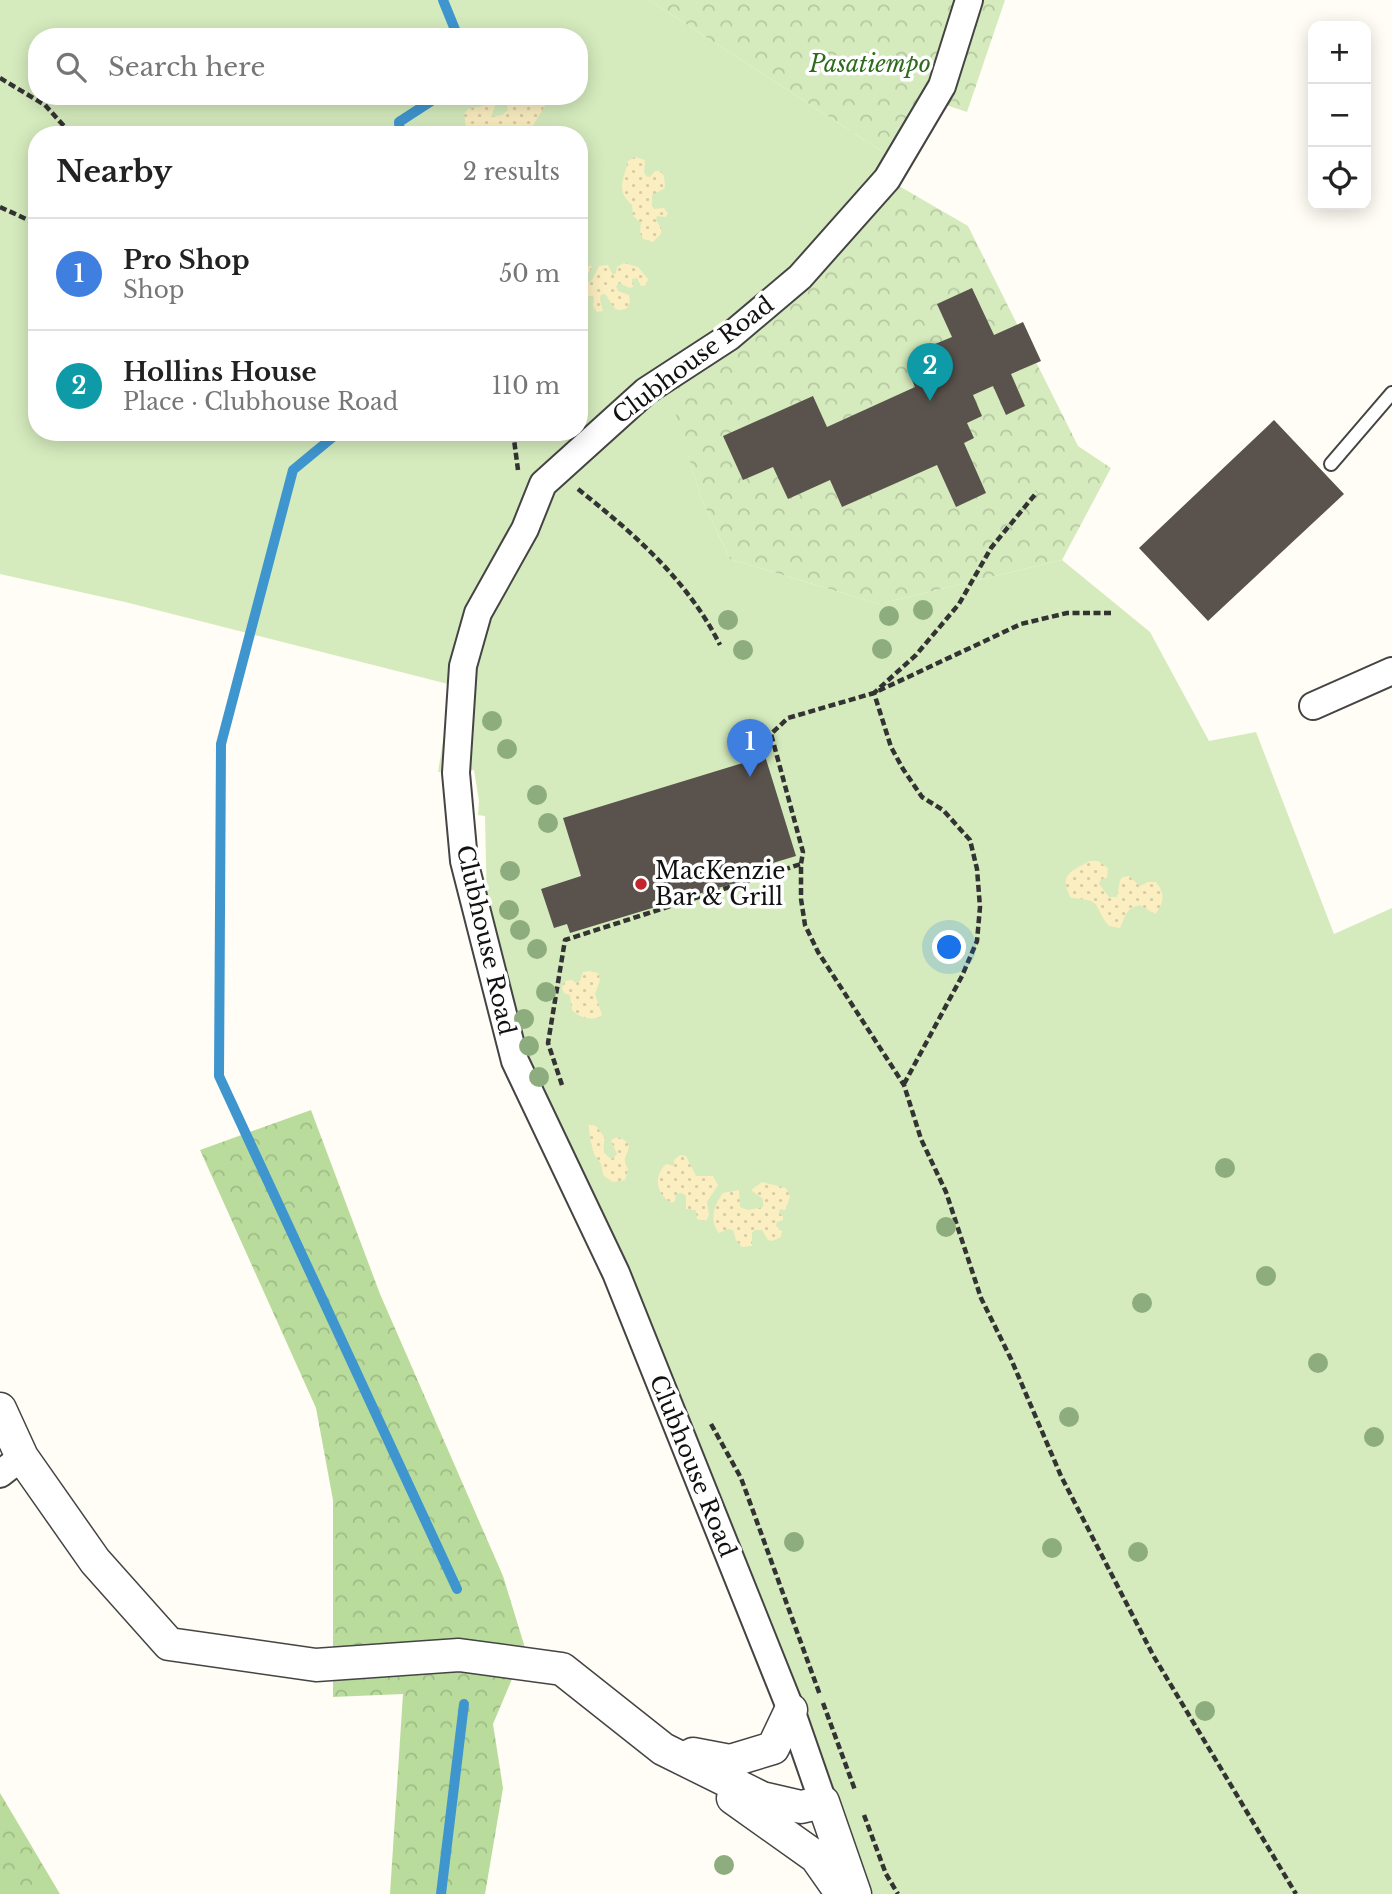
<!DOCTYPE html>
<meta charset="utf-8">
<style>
:root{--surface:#fff;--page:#f6f6f6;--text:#222;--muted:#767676;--line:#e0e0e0;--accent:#2563eb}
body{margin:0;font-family:"Libre Baskerville",serif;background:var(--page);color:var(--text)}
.controls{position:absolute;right:21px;top:21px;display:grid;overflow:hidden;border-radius:14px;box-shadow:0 4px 18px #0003}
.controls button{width:63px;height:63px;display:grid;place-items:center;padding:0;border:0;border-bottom:2px solid var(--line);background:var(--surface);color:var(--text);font:35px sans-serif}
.you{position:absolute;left:950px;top:948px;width:24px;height:24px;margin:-18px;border:5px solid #fff;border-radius:50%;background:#1a73e8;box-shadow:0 0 0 10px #1a73e833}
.badge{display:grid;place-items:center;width:46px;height:46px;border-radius:50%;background:var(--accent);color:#fff;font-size:23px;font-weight:700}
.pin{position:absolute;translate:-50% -58px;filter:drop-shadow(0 2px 4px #0008)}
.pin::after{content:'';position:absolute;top:37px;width:24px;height:21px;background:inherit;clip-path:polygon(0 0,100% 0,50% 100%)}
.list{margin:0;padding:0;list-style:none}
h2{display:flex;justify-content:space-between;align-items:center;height:91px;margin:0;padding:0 28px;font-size:30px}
h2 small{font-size:23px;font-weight:400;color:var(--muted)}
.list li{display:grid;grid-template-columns:46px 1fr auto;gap:21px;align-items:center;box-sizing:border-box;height:112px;padding:0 28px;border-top:2px solid var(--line)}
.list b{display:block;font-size:26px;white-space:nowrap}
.list p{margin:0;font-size:23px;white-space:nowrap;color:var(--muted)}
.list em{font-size:23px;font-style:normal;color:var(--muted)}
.icon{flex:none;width:38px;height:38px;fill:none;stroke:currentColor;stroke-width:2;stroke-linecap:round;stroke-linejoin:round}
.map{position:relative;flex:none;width:1392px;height:1894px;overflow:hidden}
.search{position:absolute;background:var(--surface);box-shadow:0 4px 18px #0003;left:28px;top:28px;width:560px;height:77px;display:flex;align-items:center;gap:18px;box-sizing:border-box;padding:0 24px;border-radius:28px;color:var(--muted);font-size:26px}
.panel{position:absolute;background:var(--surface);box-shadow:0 4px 18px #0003;left:28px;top:126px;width:560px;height:315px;border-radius:28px}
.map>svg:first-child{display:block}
.grass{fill:#d5ebbd;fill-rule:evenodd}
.forest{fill:url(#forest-crowns)}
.sand{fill:url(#sand-dots)}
.park{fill:url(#park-crowns)}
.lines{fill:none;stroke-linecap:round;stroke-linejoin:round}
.stream{stroke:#3f96cf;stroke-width:10}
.building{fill:#5a524d}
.service-casing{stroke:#444;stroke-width:16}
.minor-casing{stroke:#444;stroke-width:30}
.tertiary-casing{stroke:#444;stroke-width:35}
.path{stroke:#333;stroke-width:4.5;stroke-dasharray:7 3.5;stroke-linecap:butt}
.service{stroke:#fff;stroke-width:12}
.minor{stroke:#fff;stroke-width:26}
.tertiary{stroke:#fff;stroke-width:32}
.tree{fill:#8dad7f}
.poi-dot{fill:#c4262e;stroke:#fff;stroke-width:2.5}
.labels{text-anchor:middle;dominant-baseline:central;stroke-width:7;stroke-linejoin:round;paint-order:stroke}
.park-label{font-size:23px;font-style:italic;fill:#2f6b1f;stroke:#fff}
.street-label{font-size:23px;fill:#111;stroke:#fff}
.poi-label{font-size:23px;fill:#111;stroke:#fff;text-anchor:start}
</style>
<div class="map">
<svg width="1392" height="1894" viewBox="0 0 1392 1894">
<defs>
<pattern id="forest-crowns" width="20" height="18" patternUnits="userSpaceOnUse" patternTransform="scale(1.75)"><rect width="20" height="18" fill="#b9dc9c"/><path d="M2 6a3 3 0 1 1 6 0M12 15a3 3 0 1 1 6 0" fill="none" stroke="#9ebc85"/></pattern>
<pattern id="sand-dots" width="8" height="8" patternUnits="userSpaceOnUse" patternTransform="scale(1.75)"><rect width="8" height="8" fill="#fbeec1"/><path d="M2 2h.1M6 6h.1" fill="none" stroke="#d6cba5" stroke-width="1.8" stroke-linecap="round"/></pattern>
<pattern id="park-crowns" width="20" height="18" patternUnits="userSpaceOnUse" patternTransform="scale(1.75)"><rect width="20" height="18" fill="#d5ebbd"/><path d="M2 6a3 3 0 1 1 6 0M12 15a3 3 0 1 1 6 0" fill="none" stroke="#b6c8a1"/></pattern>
</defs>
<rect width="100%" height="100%" fill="#fffdf5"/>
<path class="grass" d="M0 0H649L897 161 887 179 668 387 701 498 730 559 879 604 1062 560 1150 632 1209 741 1256 732 1334 934 1392 908V1894H859L535 1104 487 908 485 816 478 815 479 801 474 770 438 772 452 685 125 602 0 574ZM37 37H579V96H37ZM37 135H579V432H37Z"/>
<path class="forest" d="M311 1110 380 1294 503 1576 525 1648 493 1724 503 1788 485 1894H390L403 1694 333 1697V1500L316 1408 200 1150Z
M0 1793 60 1894H0Z"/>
<path class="sand" d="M509 96H520L529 101 536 96H551L527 135H516L515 130C508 127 502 126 495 131L483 126 466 127 464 114 468 109 496 103 491 117 502 115 508 110 506 100Z
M635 157 645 160 644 172 646 176 650 177 655 171H660L664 176 665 188 652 195V206L654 209 664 208 668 214 665 217 657 216 656 220 661 228V234L653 242 643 239 640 233 641 223 633 216 632 205C615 189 624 181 628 161Z
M624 263 638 267 648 279 646 285 641 286 637 278 632 279 633 287 630 288 619 283 616 286 618 291 629 295 630 302 627 308C613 315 612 302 605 294L601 295 600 299 603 311 597 312 593 306 594 297 585 295 579 299V269L591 265 592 268 585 277 588 283 592 280 599 266 608 265 613 275 616 273 617 267Z
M1090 861H1098L1108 868 1107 878 1101 879 1099 884 1109 897H1117L1120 880 1123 877 1129 876 1140 886 1148 882H1156C1165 893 1165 903 1155 914L1140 905C1125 909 1126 915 1120 928L1109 926C1092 906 1105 900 1071 898 1058 875 1071 871 1090 861Z
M589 971 598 973 600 980 595 994 602 1015C593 1022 580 1018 572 1010L570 995 564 993 562 988 565 981 572 980 576 983 580 981 583 972Z
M589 1124 596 1126 605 1138C603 1148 602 1154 612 1159L617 1154 611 1141C617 1134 624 1139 629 1145 628 1156 621 1158 628 1169L625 1180 613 1182 604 1176C602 1172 602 1168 601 1164 599 1160 596 1158 594 1154 592 1148 588 1129 589 1124Z
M680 1155 686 1156 696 1176H713L718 1185 707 1202 709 1215 706 1221 697 1219 696 1210 686 1209V1196L682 1193 676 1194 675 1201 672 1203C656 1195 653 1176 666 1164L674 1166V1160Z
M762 1182 786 1188 790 1197 785 1210 780 1209 779 1213 783 1216V1220L777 1222 776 1226 782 1231 781 1237 772 1241 768 1240 762 1230H755L752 1233V1246L742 1247 736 1240 733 1230 728 1229 719 1233C709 1221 714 1204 723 1193L739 1190 740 1207 748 1210 763 1207V1199L751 1190Z"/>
<path class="park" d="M649 0H1005L967 112 925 98 897 161Z
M887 179 968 226 1078 446 1111 468 1062 560 879 604 730 559 701 498 667 386Z"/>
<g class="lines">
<path class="stream" d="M443 0 458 37
M400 135 399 122 439 96
M339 432 293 470 221 744 219 1076 457 1589
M441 1894 464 1704"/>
</g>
<path class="building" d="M972 288 994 335 1023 322 1041 361 1011 374 1025 406 1006 415 993 386 973 395 982 416 967 423 974 438 964 443 986 493 956 507 937 465 842 507 830 480 788 499 773 467 743 480 723 436 813 396 827 427 915 387 911 378 939 366 930 346 952 337 937 304Z
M1274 420 1344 494 1208 621 1139 548Z
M761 743 796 856 746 871 748 879 570 933 567 924 554 928 541 889 581 876 563 818 759 758 755 744Z"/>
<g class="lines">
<defs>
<path id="service" d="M1331 464 1392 393"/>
<path id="minor" d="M1313 706 1392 671
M0 1474 22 1457
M823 1802 791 1710 616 1273 515 1061 464 861 456 773 463 666 478 613 525 529 543 484 646 391 729 337 800 277 887 179 942 86 969 0"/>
<path id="tertiary" d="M0 1409 22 1457 95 1561 169 1644 316 1665 459 1655 562 1669 663 1749 762 1798 801 1807 823 1802 855 1894
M693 1754 730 1761 773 1748 791 1710
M733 1798 816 1857 842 1894"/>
</defs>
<use href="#service" class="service-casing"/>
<use href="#minor" class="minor-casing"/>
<use href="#tertiary" class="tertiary-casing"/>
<path class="path" d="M0 78 45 105 72 135
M0 207 37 224
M513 432 518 470
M578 489C634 534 687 579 720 645
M1111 613H1067L1021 624 874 693 788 718 771 734 803 852 801 864V899L805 925 818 952 904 1085 921 1139 946 1192 981 1298 1011 1359 1061 1476 1153 1655 1296 1894
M904 1084 962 976 977 941 980 907 977 869 970 840 943 810 922 797 903 769 891 747 874 693 916 655 959 604 991 548 1037 492
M562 1085 548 1043 565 940 801 864
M711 1424 741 1478 820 1695
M823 1703 855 1790
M864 1815 886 1874 898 1894"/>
<use href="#service" class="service"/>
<use href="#minor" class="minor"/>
<use href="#tertiary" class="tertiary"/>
</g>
<g class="tree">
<circle cx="923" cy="610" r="10"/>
<circle cx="889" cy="616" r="10"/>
<circle cx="728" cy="620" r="10"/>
<circle cx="882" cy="649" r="10"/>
<circle cx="743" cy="650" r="10"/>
<circle cx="492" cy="721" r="10"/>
<circle cx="507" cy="749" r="10"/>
<circle cx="537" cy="795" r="10"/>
<circle cx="548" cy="823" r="10"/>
<circle cx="510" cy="871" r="10"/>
<circle cx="509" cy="910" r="10"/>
<circle cx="520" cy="930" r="10"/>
<circle cx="537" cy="949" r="10"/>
<circle cx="546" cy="992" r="10"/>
<circle cx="524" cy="1019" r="10"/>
<circle cx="529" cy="1046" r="10"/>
<circle cx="539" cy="1077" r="10"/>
<circle cx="1225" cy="1168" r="10"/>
<circle cx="946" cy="1227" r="10"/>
<circle cx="1266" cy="1276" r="10"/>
<circle cx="1142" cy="1303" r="10"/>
<circle cx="1318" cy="1363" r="10"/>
<circle cx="1069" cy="1417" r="10"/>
<circle cx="1374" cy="1437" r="10"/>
<circle cx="794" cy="1542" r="10"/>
<circle cx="1052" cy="1548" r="10"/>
<circle cx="1138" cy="1552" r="10"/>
<circle cx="1205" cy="1711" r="10"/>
<circle cx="724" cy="1865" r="10"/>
</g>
<circle class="poi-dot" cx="641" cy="884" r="7"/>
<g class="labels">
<g class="park-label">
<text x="870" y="64">Pasatiempo</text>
</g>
<g class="street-label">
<text transform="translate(693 360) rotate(-37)">Clubhouse Road</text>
<text transform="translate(486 940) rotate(77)">Clubhouse Road</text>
<text transform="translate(693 1466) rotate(68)">Clubhouse Road</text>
</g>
<g class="poi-label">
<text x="655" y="871">MacKenzie<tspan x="655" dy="26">Bar &amp; Grill</tspan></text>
</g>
</g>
</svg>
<div class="controls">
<button>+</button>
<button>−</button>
<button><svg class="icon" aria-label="locate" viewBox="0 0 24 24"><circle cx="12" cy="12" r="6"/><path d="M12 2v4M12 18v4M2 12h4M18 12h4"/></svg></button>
</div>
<div class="you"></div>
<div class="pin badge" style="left:750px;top:777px;background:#3f7fe0">1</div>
<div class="pin badge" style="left:930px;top:401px;background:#0f9aa8">2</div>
<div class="search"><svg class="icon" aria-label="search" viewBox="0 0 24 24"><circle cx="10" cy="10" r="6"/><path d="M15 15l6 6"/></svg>Search here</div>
<section class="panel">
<h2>Nearby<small>2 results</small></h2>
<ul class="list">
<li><span class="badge" style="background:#3f7fe0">1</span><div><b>Pro Shop</b><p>Shop</p></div><em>50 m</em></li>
<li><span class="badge" style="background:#0f9aa8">2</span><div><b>Hollins House</b><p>Place · Clubhouse Road</p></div><em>110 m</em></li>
</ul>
</section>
</div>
